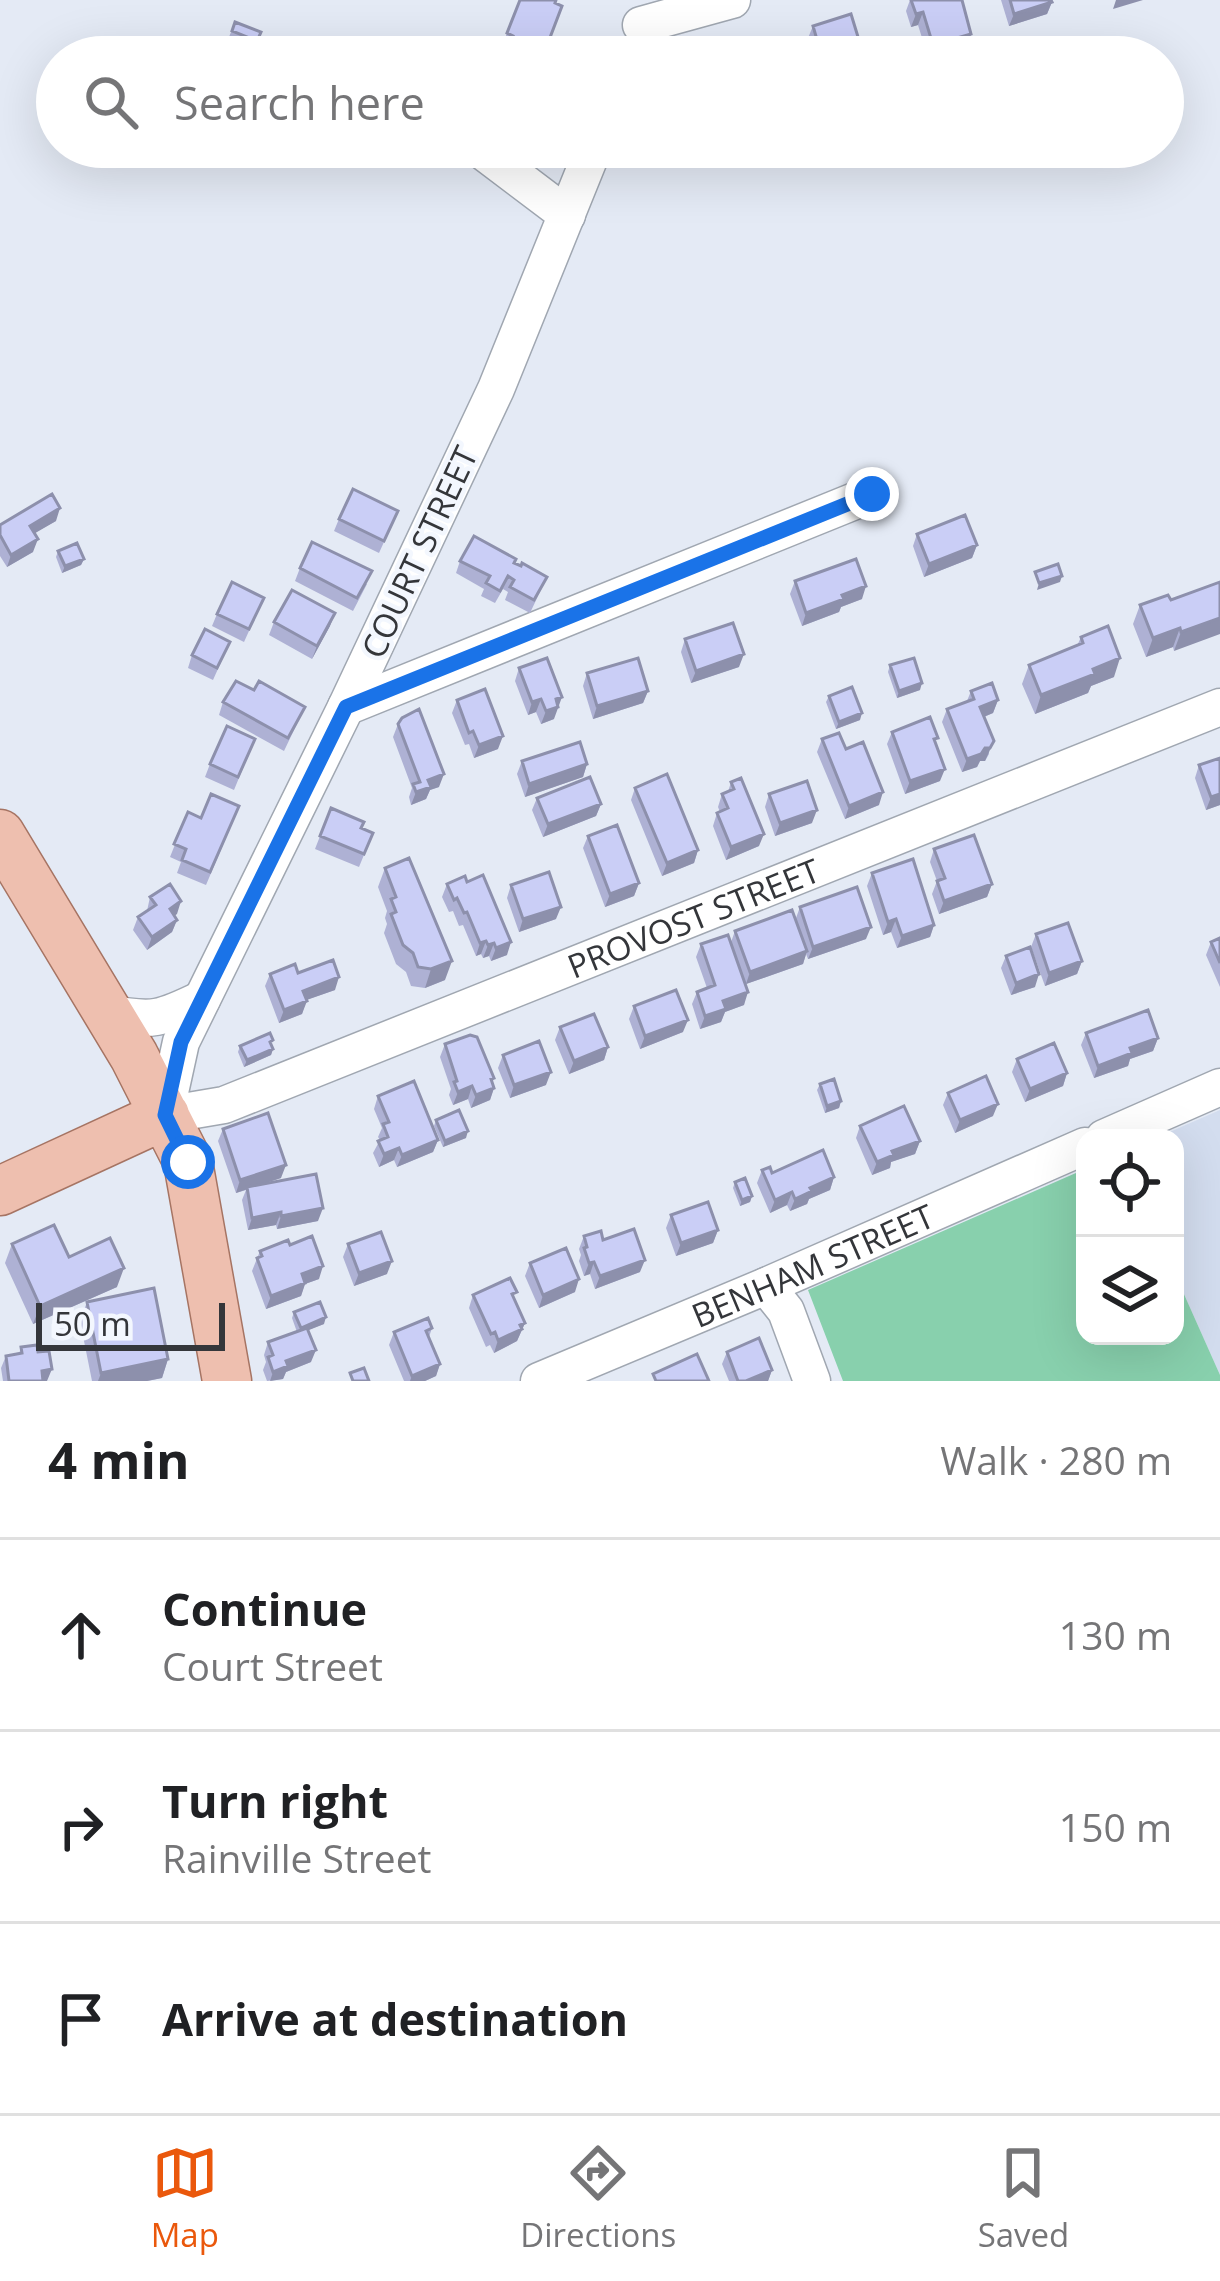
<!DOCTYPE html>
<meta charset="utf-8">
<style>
:root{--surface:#fff;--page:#f6f6f6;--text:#202124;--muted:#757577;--line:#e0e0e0;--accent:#ea580c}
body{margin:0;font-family:"Open Sans",sans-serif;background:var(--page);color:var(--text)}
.controls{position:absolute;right:36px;bottom:36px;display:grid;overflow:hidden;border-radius:24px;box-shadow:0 12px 48px #0002}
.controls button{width:108px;height:108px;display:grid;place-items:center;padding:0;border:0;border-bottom:3px solid var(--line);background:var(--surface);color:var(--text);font:60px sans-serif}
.scale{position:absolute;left:36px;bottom:30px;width:189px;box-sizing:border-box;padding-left:12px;border:6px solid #34363a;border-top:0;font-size:33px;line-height:42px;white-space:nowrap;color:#34363a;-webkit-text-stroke:9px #f3f7fe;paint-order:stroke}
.stop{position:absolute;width:36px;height:36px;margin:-27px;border:9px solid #1a73e8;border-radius:50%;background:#fff}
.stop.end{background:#1a73e8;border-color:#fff;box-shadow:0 3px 12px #0008}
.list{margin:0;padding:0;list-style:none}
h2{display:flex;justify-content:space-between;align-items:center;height:156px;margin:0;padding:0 48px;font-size:51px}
h2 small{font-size:39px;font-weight:400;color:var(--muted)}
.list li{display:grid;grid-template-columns:78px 1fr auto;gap:36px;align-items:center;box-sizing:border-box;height:192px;padding:0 48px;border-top:3px solid var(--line)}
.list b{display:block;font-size:45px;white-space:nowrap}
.list p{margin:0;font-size:39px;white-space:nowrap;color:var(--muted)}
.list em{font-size:39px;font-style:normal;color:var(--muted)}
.icon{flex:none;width:66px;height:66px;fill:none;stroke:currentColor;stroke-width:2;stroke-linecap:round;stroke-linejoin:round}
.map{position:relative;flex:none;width:1220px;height:1381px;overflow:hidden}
.search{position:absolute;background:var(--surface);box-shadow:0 12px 48px #0002;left:36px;right:36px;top:36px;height:132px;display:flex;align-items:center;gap:30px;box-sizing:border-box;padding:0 42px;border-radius:66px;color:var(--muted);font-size:45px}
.sheet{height:732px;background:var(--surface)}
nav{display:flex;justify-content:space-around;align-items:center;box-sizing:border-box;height:168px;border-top:3px solid var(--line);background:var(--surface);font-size:33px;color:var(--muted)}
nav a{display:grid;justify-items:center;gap:6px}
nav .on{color:var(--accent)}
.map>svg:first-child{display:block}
.built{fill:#d3ddef}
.green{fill:#88d0ad}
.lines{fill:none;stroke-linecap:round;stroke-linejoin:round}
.minor-casing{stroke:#a0a7b1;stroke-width:39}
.major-casing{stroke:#a67463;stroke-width:51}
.minor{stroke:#fff;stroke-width:36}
.major{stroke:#eebfaf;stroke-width:48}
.wall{fill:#aeb1d4}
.shaded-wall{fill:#8d90ac}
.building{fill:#cacef6;stroke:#8d90ac;stroke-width:3}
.route{stroke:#1a73e8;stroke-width:15}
.labels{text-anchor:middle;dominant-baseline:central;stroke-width:9;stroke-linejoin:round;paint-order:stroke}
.street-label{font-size:33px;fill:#34363a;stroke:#f3f7fe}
</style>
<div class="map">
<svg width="1220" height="1381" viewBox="0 0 1220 1381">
<rect width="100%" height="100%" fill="#e4eaf5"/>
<path class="built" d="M1220 1110V1375L1175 1274V1138H1156Z"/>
<path class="green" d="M1085 1169V1336H1175V1274L1220 1375V1381H843L808 1290Z"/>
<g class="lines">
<defs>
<g id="minor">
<path d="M641 25 732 0"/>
<path d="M477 147 567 215"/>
<path id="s1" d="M594 147 496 389 346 707 181 1042 165 1115 224 1105 1220 707"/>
<path d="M346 707 872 494"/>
<path d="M108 1013C153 1022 161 1019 202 999"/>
<path d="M1104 1138 1220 1087"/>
<path d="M766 1286 786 1311 812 1381"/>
<path id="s2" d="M539 1381 766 1286 1085 1146"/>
</g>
<path id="major" d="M0 834 134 1056 188 1162 227 1381
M0 1191 165 1115"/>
</defs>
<use href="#minor" class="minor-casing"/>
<use href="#major" class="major-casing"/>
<use href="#minor" class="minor"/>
<use href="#major" class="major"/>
</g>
<path class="wall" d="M520 0 555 3 562 6 543 57H504L508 48 502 46Z
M910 0H962L971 34 967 47 928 57 918 25 911 27 906 11Z
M1001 0H1051L1052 2 1047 14 1009 26Z
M235 22 261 32 255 47 229 37Z
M813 26 859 57H814L808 38Z
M398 511 379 553 334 531 339 519Z
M56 521 34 533 33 552 7 567 0 556V525Z
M917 534 977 545 972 558 924 577 913 546Z
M58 551 84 559 81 565 62 573 56 557Z
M460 561 514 563 547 577 530 613 505 600 508 592 503 589 495 603 481 596 484 589 456 573Z
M300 568 367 584 353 611 295 581Z
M795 581 862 599 841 607 839 612 802 626 790 594Z
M1220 582 1174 651 1173 647 1146 657 1133 624 1140 605 1171 600Z
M264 598 244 642 212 626 217 614Z
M274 622 330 626 312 659 269 635Z
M1081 637 1114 677 1091 686 1088 693 1035 714 1022 684 1029 665 1077 646Z
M685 639 739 667 691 683 681 652Z
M230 642 213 680 188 668 192 655Z
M890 665 920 690 897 698 888 672Z
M519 668 554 719 541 724 536 712 528 715 515 681Z
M587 673 648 691 643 703 593 719 583 686Z
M971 691 998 700 993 713 984 717 989 754 985 761H980L977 767 962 772 942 722 947 709 967 701Z
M829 696 860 720 836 729 826 702Z
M457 700 498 749 474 758 469 744 465 745 452 713Z
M223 702 305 707 284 751 219 715Z
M398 724 439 787 430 790 426 799 411 805 409 797 412 788 393 737Z
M892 732 940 781 905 794 887 744Z
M255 739 234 790 205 777 210 764Z
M822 739 879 805 845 819 817 752Z
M1220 758V805L1206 810 1195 778 1199 765Z
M522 761 587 764 583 777 525 797 517 774Z
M731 782 759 846 726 860 713 826 717 813 720 812 718 807 722 794 728 792Z
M635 788 698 850 694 863 662 876 631 800Z
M769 794 812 823 775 836 765 807Z
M537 798 601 804 596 816 543 837 532 810Z
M331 808 361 828 373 833 359 867 315 849Z
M188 812 201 818 234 819 206 885 177 873 181 862 170 857Z
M588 836 639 883 634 896 605 907 583 848Z
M934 849 992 884 987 897 939 914 932 894 937 881 930 862Z
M385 868 445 980 425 988 411 986 406 972 396 964 384 933 387 924 385 918 387 911 378 887Z
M872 873 934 925 930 937 897 948 891 932 883 935 867 886Z
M447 884 507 955 491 961 489 956 483 958 481 954 476 956 463 925 459 926 453 911 449 912 442 897Z
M511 885 556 919 519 932 507 898Z
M150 897 181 901 174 916 177 920 172 932 147 950 133 930 138 917 147 911Z
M800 907 866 939 808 959 806 954 803 964 746 984 744 1005 725 1012 721 1022 700 1029 692 1004 697 992 707 988 696 957 701 944 731 942 735 931 796 918Z
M1036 934 1082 961 1077 974 1045 986 1031 947Z
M1220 937V987L1206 955 1211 942Z
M1006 956 1035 987 1011 995 1001 968Z
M298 973 335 990 306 1000 302 1014 279 1023 265 986 270 974Z
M634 1006 683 1032 640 1049 629 1019Z
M560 1027 608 1047 604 1060 569 1074 555 1040Z
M1086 1033 1158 1038 1153 1051 1130 1059 1128 1066 1094 1078 1081 1045Z
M445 1044 492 1083 494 1088 490 1100 471 1108 468 1099 453 1105 449 1095 451 1089 440 1057Z
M272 1045 273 1049 271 1055 244 1067 238 1052 240 1046Z
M503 1055 546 1085 510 1098 498 1068Z
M1017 1059 1067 1073 1063 1086 1025 1102 1012 1072Z
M820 1084 841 1101 839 1108 825 1113 817 1090Z
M948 1093 993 1116 955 1133 943 1105Z
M378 1096 438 1140 433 1152 397 1167 394 1160 379 1167 373 1153 380 1140 378 1137 382 1128 374 1109Z
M436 1120 466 1138 443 1147 434 1126Z
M860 1126 920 1141 915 1154 891 1162 890 1168 872 1175 856 1138Z
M223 1129 281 1178 263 1184 318 1221 277 1229 276 1225 248 1230 242 1200 246 1190 236 1193 218 1141Z
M762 1170 772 1173 834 1177 830 1190 809 1199 807 1204 790 1211 787 1205 770 1213 757 1183Z
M735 1182 752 1196 750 1202 740 1206 733 1188Z
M671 1215 718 1230 713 1243 676 1256 666 1228Z
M584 1236 603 1240 640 1272 595 1289 590 1274 584 1276 579 1261 581 1255 579 1249Z
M12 1244 69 1257 117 1287 33 1324 5 1263Z
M348 1244 387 1274 354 1286 343 1257Z
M290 1245 319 1279 305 1284 301 1296 266 1309 252 1271 260 1251Z
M530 1263 575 1292 539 1308 525 1276Z
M473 1295 514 1300 525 1323 517 1341 494 1353 490 1345 486 1347 469 1308Z
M87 1302 168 1359 162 1378 147 1381H92L80 1321Z
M294 1312 324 1324 308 1330 311 1362 286 1372 283 1379 267 1381 263 1370 266 1362 264 1355 268 1342 297 1332 292 1318Z
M432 1328 429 1337 440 1364 436 1376 425 1381H404L389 1345 394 1332Z
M21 1347 38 1352 47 1381H3L1 1368 6 1356 19 1354Z
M727 1352 772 1370 768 1381H729L722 1364Z"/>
<path class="shaded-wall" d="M1116 0H1143L1113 9Z
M1052 2 1047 14 1009 26 1014 14Z
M923 12 918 25 911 27 916 14Z
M971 34 967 47 929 57 933 45Z
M862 50 859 57H838Z
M60 508 56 521 25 539 30 526Z
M38 539 33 552 7 567 11 555Z
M977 545 972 558 924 577 929 564Z
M84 559 81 565 62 573 65 566Z
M1062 576 1060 582 1037 590 1039 583Z
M866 586 862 599 841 607 839 612 802 626 806 613 842 595Z
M335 613 330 626 312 659 317 646Z
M1220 618V634L1174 651 1181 632Z
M1180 628 1173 647 1146 657 1153 638Z
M744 654 739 667 691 683 696 671Z
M1120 658 1114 677 1091 686 1088 693 1035 714 1041 695 1093 669Z
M922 683 920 690 897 698 899 691Z
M648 691 643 703 593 719 597 706Z
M562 697 554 719 541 724 546 711 556 699Z
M541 699 536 712 528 715 532 702Z
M998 700 993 713 976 720 980 707Z
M862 713 860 720 836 729 839 722Z
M503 736 498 749 474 758 479 745Z
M994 741 985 761H980L977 767 962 772 967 759Z
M587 764 583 777 525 797 529 784Z
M945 769 940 781 905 794 910 781Z
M444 774 439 787 430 790 426 799 411 805 416 792 428 780Z
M883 792 879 805 845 819 849 806Z
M1220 794V805L1206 810 1211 797Z
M601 804 596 816 543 837 548 824Z
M817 810 812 823 775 836 780 823Z
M764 834 759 846 726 860 731 847Z
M698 850 694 863 662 876 667 863Z
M639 883 634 896 605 907 610 894Z
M992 884 987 897 939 914 944 901Z
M181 901 177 914 166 922 170 909Z
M561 907 556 919 519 932 523 919Z
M896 919 891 932 883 935 888 922Z
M177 920 172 932 147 950 152 937Z
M934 925 930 937 897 948 902 936Z
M871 927 866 939 808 959 813 947Z
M486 941 481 954 476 956 480 943Z
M511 942 507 955 491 961 496 948Z
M494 943 489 956 483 958 488 945Z
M807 951 803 964 746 984 750 972Z
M452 961 445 980 425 988 431 969Z
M1082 961 1077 974 1045 986 1049 973Z
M1039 974 1035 987 1011 995 1016 983Z
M339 977 335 990 298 1003 303 991Z
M748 992 744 1005 725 1012 721 1022 700 1029 705 1016 723 1001Z
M307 1001 302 1014 279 1023 284 1010Z
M688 1020 683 1032 640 1049 645 1036Z
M1158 1038 1153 1051 1130 1059 1128 1066 1094 1078 1098 1066 1130 1048Z
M608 1047 604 1060 569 1074 574 1061Z
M273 1049 271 1055 244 1067 247 1060Z
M551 1072 546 1085 510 1098 514 1085Z
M1067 1073 1063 1086 1025 1102 1030 1089Z
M494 1078 490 1089 494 1088 490 1100 471 1108 476 1095Z
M472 1086 468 1099 453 1105 458 1092Z
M841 1101 839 1108 825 1113 827 1106Z
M998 1104 993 1116 955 1133 960 1120Z
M468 1131 466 1138 443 1147 445 1141Z
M438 1140 433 1152 397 1167 402 1155Z
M920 1141 915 1154 891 1162 890 1168 872 1175 877 1162 892 1151Z
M399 1148 394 1160 379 1167 384 1154Z
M286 1165 281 1178 236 1193 240 1180Z
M834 1177 830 1190 809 1199 807 1204 790 1211 795 1199 810 1188Z
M792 1192 787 1205 770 1213 775 1200Z
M752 1196 750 1202 740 1206 742 1200Z
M323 1208 318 1221 277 1229 281 1216Z
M281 1212 276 1225 248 1230 252 1218Z
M718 1230 713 1243 676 1256 681 1243Z
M645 1260 640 1272 595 1289 600 1276Z
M392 1261 387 1274 354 1286 359 1273Z
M594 1262 590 1274 584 1276 589 1263Z
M323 1266 319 1279 305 1284 301 1296 266 1309 271 1296 302 1274Z
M124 1268 117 1287 33 1324 40 1306Z
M579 1279 575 1292 539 1308 543 1295Z
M326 1317 324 1324 299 1334 301 1328Z
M525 1323 517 1341 494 1353 498 1340Z
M316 1350 311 1362 286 1372 283 1379 270 1381 273 1372 286 1361Z
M168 1359 162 1378 147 1381H98L101 1373Z
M440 1364 436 1376 425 1381H410L412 1376Z
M52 1369 47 1381H38L42 1371Z
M772 1370 768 1381H746Z"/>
<path class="building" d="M520 0H556L555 3 562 6 546 48 538 45 534 57H526L507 49 513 36 507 33Z
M911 0H962L971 34 933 45 923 12 916 14Z
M1010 0H1051L1052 2 1014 14Z
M851 14 862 50 838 57H822L813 26Z
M235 22 261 32 257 41 232 31Z
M353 489 398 511 384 541 339 519Z
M52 494 60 508 30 526 38 539 11 555 0 535V525Z
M965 515 977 545 929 564 917 534Z
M474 536 516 559 514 563 521 566 522 563 547 577 534 600 510 587 514 580 508 576 500 591 486 583 490 576 460 561Z
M312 542 372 571 357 598 300 568Z
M77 543 84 559 65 566 58 551Z
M856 559 866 586 842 595 844 599 806 613 795 581Z
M1058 564 1062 576 1039 583 1035 572Z
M232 582 264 598 249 629 217 614Z
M1220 582V618L1181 632 1180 628 1153 638 1140 605 1168 595 1171 600Z
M292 590 335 613 317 646 274 622Z
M733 623 744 654 696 671 685 639Z
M1108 626 1120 658 1093 669 1095 674 1041 695 1029 665 1083 643 1081 637Z
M205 629 230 642 217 668 192 655Z
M547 658 562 697 556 699 558 707 546 711 541 699 532 702 519 668Z
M638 658 648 691 597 706 587 673Z
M914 658 922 683 899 691 890 665Z
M236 681 254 690 259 681 305 707 288 738 223 702Z
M992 683 998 700 980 707 994 741 990 748H985L981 754 967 759 947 709 974 699 971 691Z
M852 687 862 713 839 722 829 696Z
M485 689 503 736 479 745 473 731 469 733 457 700Z
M419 709 444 774 428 780 431 787 416 792 413 784 420 782 398 724 402 718Z
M930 717 938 738 934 739 945 769 910 781 892 732Z
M227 726 255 739 238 777 210 764Z
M839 733 846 749 863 742 883 792 849 806 822 739Z
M580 742 587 764 529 784 522 761Z
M1220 758V794L1211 797 1199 765Z
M667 774 698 850 667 863 635 788Z
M590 777 601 804 548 824 537 798Z
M741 778 764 834 731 847 717 813 728 808 722 794 734 789 731 782Z
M807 781 817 810 780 823 769 794Z
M211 794 239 806 210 872 182 860 186 849 174 844 188 812 201 818Z
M331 808 364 822 361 828 373 833 364 854 320 836Z
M617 825 639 883 610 894 588 836Z
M974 835 992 884 944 901 937 881 945 878 934 849Z
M409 858 452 961 431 969 418 967 413 953 403 945 391 914 396 912 391 899 396 897 385 868Z
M913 859 934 925 902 936 896 919 888 922 872 873Z
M549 872 561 907 523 919 511 885Z
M483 875 511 942 496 948 494 943 488 945 486 941 480 943 467 912 464 913 457 898 454 900 447 884 465 876 467 882Z
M170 884 181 901 170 909 177 920 152 937 138 917 156 905 150 897Z
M857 887 871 927 813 947 800 907Z
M792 910 807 951 750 972 735 931Z
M1068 923 1082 961 1049 973 1036 934Z
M728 935 748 992 723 1001 726 1009 705 1016 697 992 715 985 701 944Z
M1220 938V963L1211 942Z
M1030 947 1039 974 1016 983 1006 956Z
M333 960 339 977 303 991 307 1001 284 1010 270 974 295 964 298 973Z
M676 990 688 1020 645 1036 634 1006Z
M1148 1010 1158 1038 1130 1048 1132 1053 1098 1066 1086 1033Z
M594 1014 608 1047 574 1061 560 1027Z
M270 1033 273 1040 270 1042 273 1049 247 1060 240 1046Z
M470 1035 477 1037 494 1078 491 1079 494 1088 476 1095 472 1086 458 1092 454 1082 457 1081 445 1044Z
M539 1041 551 1072 514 1085 503 1055Z
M1054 1043 1067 1073 1030 1089 1017 1059Z
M986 1076 998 1104 960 1120 948 1093Z
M834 1079 841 1101 827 1106 820 1084Z
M414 1081 438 1140 402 1155 399 1148 384 1154 378 1141 388 1137 383 1124 389 1122 378 1096Z
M904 1106 920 1141 892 1151 894 1155 877 1162 860 1126Z
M459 1110 468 1131 445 1141 436 1120Z
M268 1113 286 1165 240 1180 223 1129Z
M823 1150 834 1177 810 1188 812 1191 795 1199 792 1192 775 1200 762 1170 770 1167 772 1173Z
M316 1174 323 1208 281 1216V1212L252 1218 247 1187Z
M745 1178 752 1196 742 1200 735 1182Z
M708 1202 718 1230 681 1243 671 1215Z
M54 1225 69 1257 110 1238 124 1268 40 1306 12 1244Z
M634 1229 645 1260 600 1276 594 1262 589 1263 584 1248 587 1247 584 1236 601 1231 603 1240Z
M381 1232 392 1261 359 1273 348 1244Z
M312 1236 323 1266 302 1274 305 1283 271 1296 257 1258 262 1256 260 1251 288 1240 290 1245Z
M566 1248 579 1279 543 1295 530 1263Z
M510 1278 517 1292 512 1294 525 1323 520 1325 522 1329 498 1340 495 1332 491 1334 473 1295Z
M154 1288 168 1359 101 1373 87 1302Z
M320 1302 326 1317 301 1328 294 1312Z
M428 1318 432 1328 426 1331 440 1364 412 1376 394 1332Z
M307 1328 316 1350 286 1361 288 1366 273 1372 268 1357 273 1355 268 1342Z
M759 1338 772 1370 746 1381H738L727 1352Z
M37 1345 38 1352 49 1351 52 1369 42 1371 43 1381H9L6 1356 22 1353 21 1347Z
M697 1354 709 1381H656L653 1374Z
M364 1368 369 1381H353L350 1373Z"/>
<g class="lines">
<path class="route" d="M188 1162 165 1115 181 1042 346 707 872 494"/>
</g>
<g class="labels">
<g class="street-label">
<text transform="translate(419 552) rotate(-65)">COURT STREET</text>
<text stroke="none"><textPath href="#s1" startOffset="1626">PROVOST STREET</textPath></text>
<text stroke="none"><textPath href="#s2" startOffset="297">BENHAM STREET</textPath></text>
</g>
</g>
</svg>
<div class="controls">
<button><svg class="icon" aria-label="locate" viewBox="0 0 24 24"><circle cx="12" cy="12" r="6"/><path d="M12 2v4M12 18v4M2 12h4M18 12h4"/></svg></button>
<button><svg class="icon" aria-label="layers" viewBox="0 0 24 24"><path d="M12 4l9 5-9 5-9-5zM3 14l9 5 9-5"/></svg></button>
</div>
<div class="scale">50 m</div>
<div class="stop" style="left:188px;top:1162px"></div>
<div class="stop end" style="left:872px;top:494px"></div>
<div class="search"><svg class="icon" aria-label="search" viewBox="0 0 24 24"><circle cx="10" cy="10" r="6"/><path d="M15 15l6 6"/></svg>Search here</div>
</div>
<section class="sheet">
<h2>4 min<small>Walk · 280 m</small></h2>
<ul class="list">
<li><svg class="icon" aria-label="ahead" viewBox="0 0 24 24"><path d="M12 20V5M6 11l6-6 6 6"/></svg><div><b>Continue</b><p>Court Street</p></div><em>130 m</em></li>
<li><svg class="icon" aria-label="right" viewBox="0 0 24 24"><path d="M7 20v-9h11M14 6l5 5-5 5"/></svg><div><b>Turn right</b><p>Rainville Street</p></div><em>150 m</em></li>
<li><svg class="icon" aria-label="arrive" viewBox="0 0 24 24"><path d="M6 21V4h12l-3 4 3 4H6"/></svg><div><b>Arrive at destination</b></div></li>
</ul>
</section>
<nav>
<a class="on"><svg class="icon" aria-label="map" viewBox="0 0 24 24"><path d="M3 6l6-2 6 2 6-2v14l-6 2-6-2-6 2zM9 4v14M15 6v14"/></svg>Map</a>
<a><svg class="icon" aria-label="directions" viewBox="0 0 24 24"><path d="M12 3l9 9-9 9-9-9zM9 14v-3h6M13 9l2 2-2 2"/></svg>Directions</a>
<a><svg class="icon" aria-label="saved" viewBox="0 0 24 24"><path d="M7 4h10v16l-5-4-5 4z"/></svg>Saved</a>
</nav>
